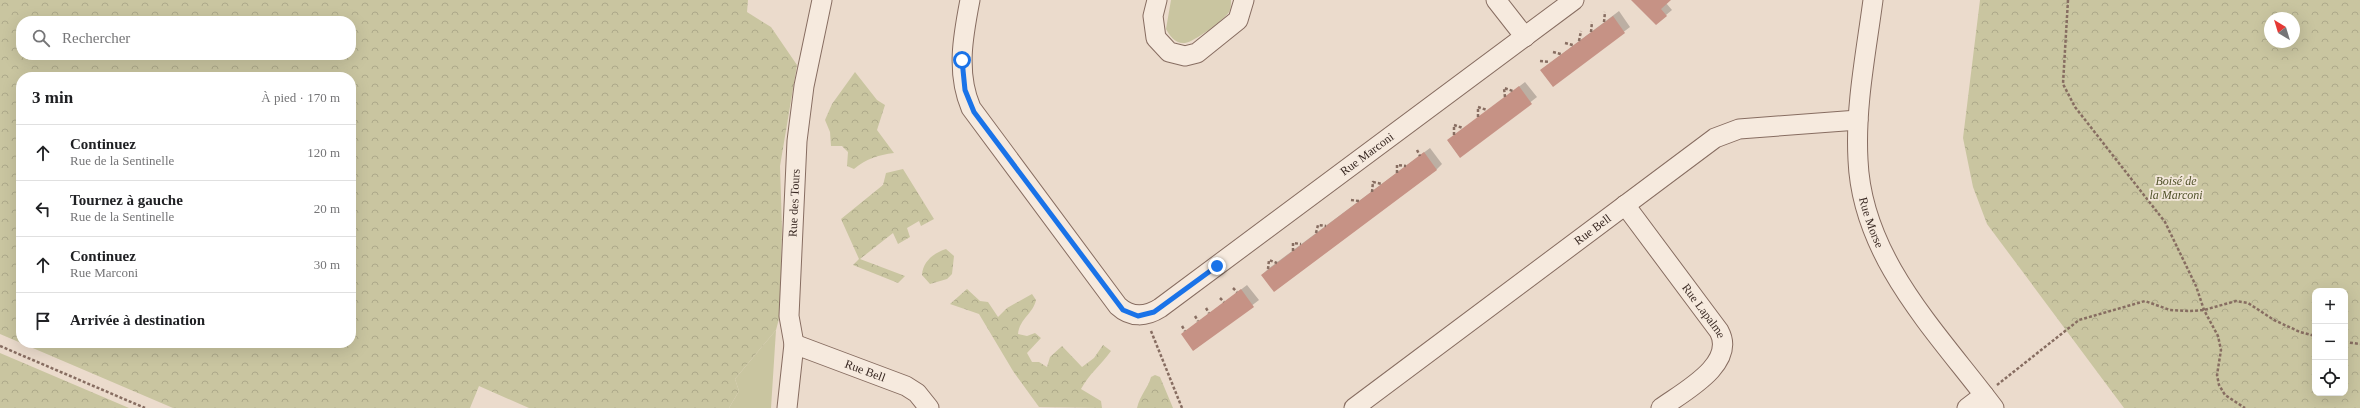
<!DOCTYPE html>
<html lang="fr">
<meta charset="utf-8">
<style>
:root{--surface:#fff;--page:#f6f6f6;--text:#202124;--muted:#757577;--line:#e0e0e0}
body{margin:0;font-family:"Times New Roman",serif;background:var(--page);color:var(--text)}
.controls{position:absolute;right:12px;bottom:12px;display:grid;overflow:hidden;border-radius:8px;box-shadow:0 4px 16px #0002}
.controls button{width:36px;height:36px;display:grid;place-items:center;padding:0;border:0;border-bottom:1px solid var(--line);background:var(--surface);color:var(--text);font:20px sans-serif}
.compass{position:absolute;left:2264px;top:12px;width:36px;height:36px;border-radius:50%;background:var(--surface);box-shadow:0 4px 16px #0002;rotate:322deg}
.stop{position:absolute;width:12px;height:12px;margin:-9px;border:3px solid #1a73e8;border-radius:50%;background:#fff}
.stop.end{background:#1a73e8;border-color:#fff;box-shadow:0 1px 4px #0008}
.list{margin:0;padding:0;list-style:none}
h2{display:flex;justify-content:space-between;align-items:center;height:52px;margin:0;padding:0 16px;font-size:17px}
h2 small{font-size:13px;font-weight:400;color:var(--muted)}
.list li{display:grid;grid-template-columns:26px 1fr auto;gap:12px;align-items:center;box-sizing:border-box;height:56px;padding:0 16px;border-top:1px solid var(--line)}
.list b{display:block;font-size:15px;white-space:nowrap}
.list p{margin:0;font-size:13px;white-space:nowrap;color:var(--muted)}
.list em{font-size:13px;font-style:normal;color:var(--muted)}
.icon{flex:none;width:22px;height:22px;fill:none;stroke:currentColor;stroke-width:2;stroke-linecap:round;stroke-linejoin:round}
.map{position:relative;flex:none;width:2360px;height:408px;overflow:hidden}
.search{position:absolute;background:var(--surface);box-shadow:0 4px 16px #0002;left:16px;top:16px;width:340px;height:44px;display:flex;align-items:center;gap:10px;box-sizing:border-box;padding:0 14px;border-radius:16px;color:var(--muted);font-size:15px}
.panel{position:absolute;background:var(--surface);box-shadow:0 4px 16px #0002;left:16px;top:72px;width:340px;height:276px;border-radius:16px}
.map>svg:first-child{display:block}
.green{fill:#c9c5a0}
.forest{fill:url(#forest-crowns);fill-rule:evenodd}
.shadow{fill:#0003}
.building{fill:#c69285}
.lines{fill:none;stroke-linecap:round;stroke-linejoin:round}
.minor-casing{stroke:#876d61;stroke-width:21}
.path{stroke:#876d61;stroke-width:2.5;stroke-dasharray:3 2;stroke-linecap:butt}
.minor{stroke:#f6eade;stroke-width:19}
.route{stroke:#1a73e8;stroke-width:5}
.labels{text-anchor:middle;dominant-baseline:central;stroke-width:3.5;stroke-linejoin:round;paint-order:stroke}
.street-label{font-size:12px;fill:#392923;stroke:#f3e7db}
.park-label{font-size:12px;font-style:italic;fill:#52532b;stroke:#f3e7db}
</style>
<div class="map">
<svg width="2360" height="408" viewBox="0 0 2360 408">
<defs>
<pattern id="forest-crowns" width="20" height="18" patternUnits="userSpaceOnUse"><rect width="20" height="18" fill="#c9c5a0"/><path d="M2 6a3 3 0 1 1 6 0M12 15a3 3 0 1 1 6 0" fill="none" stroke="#ada98a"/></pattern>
</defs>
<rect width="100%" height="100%" fill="#ebdbcc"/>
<path class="green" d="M1171 0H1231C1231 4 1231 9 1229 12 1224 20 1194 42 1185 43 1175 44 1170 36 1166 29Z
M776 330 771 408H729L739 391 735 379Z"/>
<path class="forest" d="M0 0H748L747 12 771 27 797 65 780 166 782 229 780 315 776 330 735 379 739 391 729 408H529L479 386 470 408H173L0 334ZM21 21H351V55H21ZM21 77H351V343H21Z
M1980 0H2360V408H2124L1987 224 1973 187 1963 138ZM2270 18H2294V42H2270ZM2315 291H2345V393H2315Z
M855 72 877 100 885 105 877 130 894 153C878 155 866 159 854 169L847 166 848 152 842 146H831L830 132 825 120 832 104Z
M903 169 934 219 921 226 919 221 907 228 910 237 898 244 893 233 860 259 905 276 898 283 853 265 859 259 841 219 883 185 886 173Z
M946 249 954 256 952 274 947 279 930 284 922 275C923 261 934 253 946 249Z
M967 289 980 301 988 302 998 317 1007 308 1032 294 1036 300C1033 314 1020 318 1018 334L1027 336 1035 333 1041 338 1027 353 1032 362H1039L1047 367 1050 357 1062 346 1082 367 1094 358 1103 345 1111 351C1101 365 1089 374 1081 389L1101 401 1102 408 1039 407 1013 371 979 314 950 304Z
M0 353 129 408H0Z
M1155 375 1160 377 1173 408H1137C1140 395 1148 388 1151 377Z"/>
<path class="shadow" d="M1640 0H1670L1666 3 1672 10 1666 15Z
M1619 11 1630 27 1553 86 1541 70Z
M1525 82 1537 97 1460 157 1448 141Z
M1430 148 1442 164 1437 169 1274 291 1262 275 1268 269Z
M1247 285 1259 300 1194 350 1182 334Z"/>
<path class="building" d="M1631 0H1671L1661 9 1667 16 1656 25Z
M1613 16 1625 33 1553 87 1540 70Z
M1519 86 1532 104 1460 158 1447 140Z
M1424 152 1437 170 1274 292 1261 275Z
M1241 289 1254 307 1193 351 1181 334Z"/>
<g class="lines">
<defs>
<g id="minor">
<path id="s1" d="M970 0C963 36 956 73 971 108L1118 306C1131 318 1146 317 1160 308L1574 0"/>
<path d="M1157 0 1153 16 1156 38 1169 52 1185 56 1197 53 1238 20 1244 0"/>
<path d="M1496 0 1525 37"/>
<path id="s2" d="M1873 0C1866 53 1855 107 1858 160 1862 259 1938 333 1994 408"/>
<path id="s3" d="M1625 205 1719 331C1737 364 1683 392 1661 408"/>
<path id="s4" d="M794 344 906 386 917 393 929 408"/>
<path id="s5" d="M787 408 794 344 789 316 797 141 804 86 822 0"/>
<path id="s6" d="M1354 408 1715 138 1739 129 1858 120"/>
<path d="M1967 408 1984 395"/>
</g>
</defs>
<use href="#minor" class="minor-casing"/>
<path class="path" d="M2068 0 2063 84 2075 107 2165 222 2196 286 2204 310 2218 336 2221 350 2217 375 2219 385 2225 395 2245 408
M1604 22 1605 12
M1591 32 1592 22
M1579 41 1581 31
M1565 43 1573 45
M1553 52 1561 54
M1540 61 1550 62
M1505 97 1504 88 1513 91
M1478 117V107L1487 110
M1454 135V125L1463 128
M1417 150 1420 156
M1397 173V165L1406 166
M1372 192 1373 182 1382 184
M1351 200 1359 201
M1316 233 1318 225 1326 226
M1293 251V243L1301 244
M1268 269 1269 260 1277 263
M1233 288 1237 292
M1220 298 1224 302
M1206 308 1209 313
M1195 316 1198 321
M1182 326 1185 331
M1151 331 1182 408
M2345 342 2360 344
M0 346 145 408
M1997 385 2079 320 2145 301 2170 310 2190 311 2204 310 2236 301 2248 303 2274 320 2300 332 2315 336"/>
<use href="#minor" class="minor"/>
</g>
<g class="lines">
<path class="route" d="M962 60 965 90 974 112 1123 310 1138 316 1154 312 1217 266"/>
</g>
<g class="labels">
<g class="street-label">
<text stroke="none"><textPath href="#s1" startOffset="660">Rue Marconi</textPath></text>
<text stroke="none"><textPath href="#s5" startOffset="206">Rue des Tours</textPath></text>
<text stroke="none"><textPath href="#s2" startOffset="225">Rue Morse</textPath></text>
<text stroke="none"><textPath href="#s6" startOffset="298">Rue Bell</textPath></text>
<text stroke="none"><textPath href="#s3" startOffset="132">Rue Lapalme</textPath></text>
<text stroke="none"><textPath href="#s4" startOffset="76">Rue Bell</textPath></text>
</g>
<g class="park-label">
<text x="2176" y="181">Boisé de<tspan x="2176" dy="14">la Marconi</tspan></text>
</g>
</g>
</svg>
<div class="controls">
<button>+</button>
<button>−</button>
<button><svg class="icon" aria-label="locate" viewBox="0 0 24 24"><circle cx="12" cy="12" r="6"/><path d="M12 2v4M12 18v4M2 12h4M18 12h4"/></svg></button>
</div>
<svg class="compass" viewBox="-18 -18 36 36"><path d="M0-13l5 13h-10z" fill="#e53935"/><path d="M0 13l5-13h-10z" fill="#757577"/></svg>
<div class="stop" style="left:962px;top:60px"></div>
<div class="stop end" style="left:1217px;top:266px"></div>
<div class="search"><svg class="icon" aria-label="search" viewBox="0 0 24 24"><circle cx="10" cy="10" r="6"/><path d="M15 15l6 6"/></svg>Rechercher</div>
<section class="panel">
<h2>3 min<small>À pied · 170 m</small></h2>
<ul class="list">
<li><svg class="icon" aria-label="ahead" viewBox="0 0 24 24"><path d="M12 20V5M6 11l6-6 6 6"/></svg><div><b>Continuez</b><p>Rue de la Sentinelle</p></div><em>120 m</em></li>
<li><svg class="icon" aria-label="left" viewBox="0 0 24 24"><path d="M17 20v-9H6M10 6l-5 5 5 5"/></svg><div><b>Tournez à gauche</b><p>Rue de la Sentinelle</p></div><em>20 m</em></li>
<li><svg class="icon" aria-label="ahead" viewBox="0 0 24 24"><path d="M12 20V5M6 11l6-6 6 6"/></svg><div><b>Continuez</b><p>Rue Marconi</p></div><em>30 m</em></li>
<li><svg class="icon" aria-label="arrive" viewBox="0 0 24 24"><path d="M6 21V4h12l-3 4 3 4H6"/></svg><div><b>Arrivée à destination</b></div></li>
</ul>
</section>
</div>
